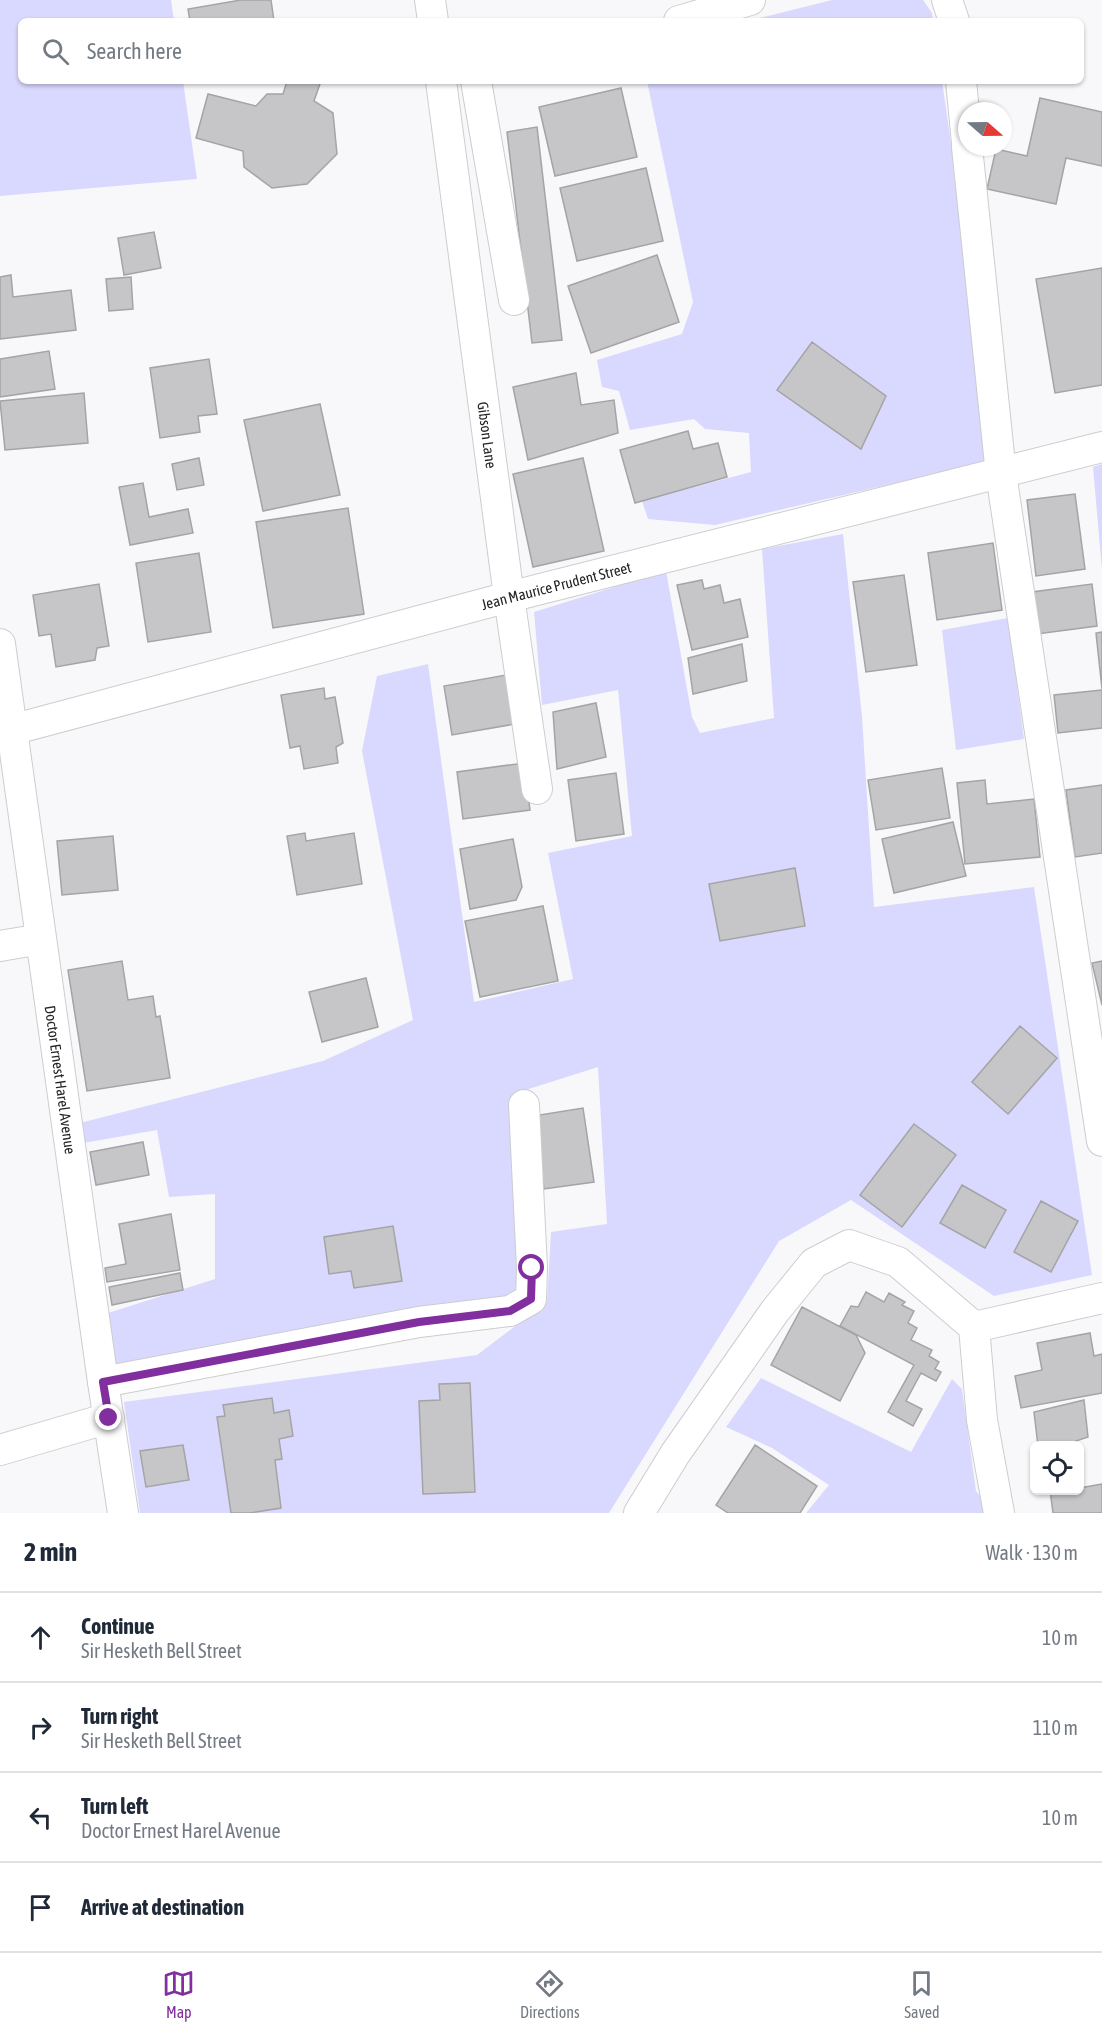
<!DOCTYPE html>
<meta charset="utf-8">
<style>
:root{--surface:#fff;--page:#f2f2f3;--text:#1f2937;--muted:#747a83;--line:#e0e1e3;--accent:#812f9e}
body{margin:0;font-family:"Asap Condensed",sans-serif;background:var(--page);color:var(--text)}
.controls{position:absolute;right:18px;bottom:18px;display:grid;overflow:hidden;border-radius:9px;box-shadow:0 2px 4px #0004}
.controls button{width:54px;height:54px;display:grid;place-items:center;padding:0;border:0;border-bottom:2px solid var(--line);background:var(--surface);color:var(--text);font:30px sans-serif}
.compass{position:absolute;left:958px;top:102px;width:54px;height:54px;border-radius:50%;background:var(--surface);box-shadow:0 2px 4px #0004;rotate:110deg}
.stop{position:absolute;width:18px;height:18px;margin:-14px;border:4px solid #812f9e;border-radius:50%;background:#fff}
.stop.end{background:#812f9e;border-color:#fff;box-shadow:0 2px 6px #0008}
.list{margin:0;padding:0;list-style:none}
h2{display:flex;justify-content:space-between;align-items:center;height:78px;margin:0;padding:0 24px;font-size:26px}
h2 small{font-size:20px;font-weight:400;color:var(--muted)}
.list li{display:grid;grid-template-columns:39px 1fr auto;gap:18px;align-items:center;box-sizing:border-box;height:90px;padding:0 24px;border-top:2px solid var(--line)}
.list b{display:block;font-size:22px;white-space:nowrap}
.list p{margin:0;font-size:20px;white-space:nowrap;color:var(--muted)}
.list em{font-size:20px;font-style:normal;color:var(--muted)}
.icon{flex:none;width:33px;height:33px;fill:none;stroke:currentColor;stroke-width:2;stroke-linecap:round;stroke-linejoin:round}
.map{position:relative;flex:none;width:1102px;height:1513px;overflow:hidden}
.search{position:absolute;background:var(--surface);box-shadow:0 2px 4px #0004;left:18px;right:18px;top:18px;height:66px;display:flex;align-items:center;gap:15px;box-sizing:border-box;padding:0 21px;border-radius:9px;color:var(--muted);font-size:22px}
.sheet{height:438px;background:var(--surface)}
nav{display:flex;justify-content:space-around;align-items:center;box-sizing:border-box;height:84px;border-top:2px solid var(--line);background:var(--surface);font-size:16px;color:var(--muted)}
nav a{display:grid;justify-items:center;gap:3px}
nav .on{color:var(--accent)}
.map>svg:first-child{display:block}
.green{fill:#d9d8fe}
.building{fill:#c6c6c9;stroke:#a4a4a7;stroke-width:1.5}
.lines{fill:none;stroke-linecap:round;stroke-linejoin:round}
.minor-casing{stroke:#cdcdd0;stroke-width:32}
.minor{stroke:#fff;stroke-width:30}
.route{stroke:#812f9e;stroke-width:8}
.labels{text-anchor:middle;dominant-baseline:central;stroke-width:6;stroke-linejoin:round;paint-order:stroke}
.street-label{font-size:15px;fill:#242425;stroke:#fff}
</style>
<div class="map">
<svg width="1102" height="1513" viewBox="0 0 1102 1513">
<rect width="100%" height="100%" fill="#f8f8fb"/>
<path class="green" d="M0 0H171L174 21H21V81H183L197 179 0 196Z
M832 0H923L932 13 933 21H748Z
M647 81H942L969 268 985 462 715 525 648 519 642 501 751 472 749 433 705 429 694 419 630 430 619 391 602 387 597 360 682 334 693 302Z
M1102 464V570L1093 467Z
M843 534 862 717 874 907 1034 887 1092 1275 994 1296 851 1200 779 1241 609 1513H140L124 1402 477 1355 547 1302 551 1232 607 1224 598 1067 513 1094 520 1293 113 1373 108 1313 215 1279V1194L169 1197 157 1130 78 1144 80 1123 323 1061 413 1020 362 751 377 676 428 664 474 1002 573 979 548 853 632 836 618 690 542 705 534 612 666 571 692 717 700 733 774 718 762 549Z
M1008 618 1024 739 956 750 942 630Z
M761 1378 911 1452 952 1379 962 1389 976 1491 987 1505V1513H806L829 1485 772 1448 726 1427Z"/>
<path class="building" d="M241 0H271L274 21H190L188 9Z
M287 81H321L314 101 333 113 337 154 307 184 272 188 244 167 243 151 196 138 208 94 256 106 267 94H283Z
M621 88 637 157 555 176 539 107Z
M1040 98 1102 112V166L1066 158 1056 204 987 189 996 149 1027 156Z
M537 127 562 340 532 343 507 132Z
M646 168 663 241 577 261 560 188Z
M154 232 161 268 124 275 118 238Z
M657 255 679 322 591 353 568 286Z
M1102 268V385L1055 393 1036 279Z
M11 275 13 297 71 290 76 330 0 339V277Z
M131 277 133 309 109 311 106 279Z
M812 342 886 396 861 449 777 390Z
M49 351 55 389 0 397V359Z
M209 359 217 414 198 416 200 432 160 438 150 368Z
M576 373 581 405 614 400 618 433 528 460 513 387Z
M84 393 88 443 5 450 0 401Z
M320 404 340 495 263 511 244 420Z
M688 431 693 449 718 443 727 477 635 503 620 450Z
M199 458 204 485 177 490 172 464Z
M583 458 604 551 533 567 513 474Z
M143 483 149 517 188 509 193 533 130 545 119 487Z
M1075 494 1085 569 1036 576 1027 500Z
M348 508 364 614 273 628 256 522Z
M993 543 1002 610 937 620 928 553Z
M199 553 211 632 148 642 136 563Z
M904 575 917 665 866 672 853 582Z
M702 580 704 589 720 585 724 603 740 599 748 637 692 650 677 585Z
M99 584 109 646 97 648 95 660 56 667 51 634 39 636 33 595Z
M1092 584 1097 626 1037 634 1032 592Z
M1102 632V689L1096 633Z
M742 644 747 681 693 694 688 658Z
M506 675 515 724 452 735 444 686Z
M324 688 325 699 335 697 343 743 336 747 338 763 304 769 300 746 290 748 281 695Z
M1102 690V728L1058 733 1054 695Z
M596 703 606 757 557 769 553 712Z
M524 763 530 810 463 819 457 772Z
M942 768 950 818 876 830 868 780Z
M616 773 624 834 576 841 568 780Z
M985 780 987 804 1034 799 1040 857 965 864 957 783Z
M1102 785V853L1075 857 1066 790Z
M953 822 966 876 894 893 882 839Z
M305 833 306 841 354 833 362 884 297 895 287 836Z
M113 836 118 890 62 895 57 841Z
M513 839 522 887 516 900 470 909 460 849Z
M795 868 805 926 720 941 709 884Z
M543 906 558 981 480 997 465 921Z
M122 961 128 1000 153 996 156 1017 160 1016 170 1078 87 1091 68 970Z
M1102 961V1005L1092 963Z
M366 978 378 1027 322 1042 309 992Z
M1020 1026 1057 1058 1008 1114 972 1082Z
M583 1108 594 1182 544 1189 533 1116Z
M914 1124 956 1155 902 1227 860 1195Z
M143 1142 149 1175 96 1185 90 1152Z
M962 1185 1006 1210 985 1248 940 1223Z
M1041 1201 1078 1221 1051 1272 1014 1252Z
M171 1214 180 1270 107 1282 105 1268 126 1264 119 1224Z
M393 1226 402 1281 354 1288 351 1271 329 1274 324 1237Z
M180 1273 183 1290 112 1305 109 1287Z
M866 1292 884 1302 889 1293 905 1302 902 1305 914 1311 908 1323 917 1328 911 1340 932 1350 929 1356 939 1362 935 1369 941 1372 936 1381 921 1373 906 1401 922 1409 913 1426 888 1412 914 1365 840 1326 851 1306 858 1307Z
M802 1307 856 1335 865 1353 840 1401 771 1365Z
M1090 1333 1094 1356 1102 1354V1393L1021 1408 1015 1376 1042 1370 1037 1343Z
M470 1383 475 1492 423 1494 419 1401 440 1400 439 1384Z
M272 1398 274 1413 289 1410 293 1436 279 1439 282 1459 275 1460 281 1508 250 1513H231L217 1417 225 1416 223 1405Z
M1084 1400 1088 1437 1073 1442V1446H1038L1034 1412Z
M183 1445 189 1480 146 1487 140 1451Z
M755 1445 817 1486 800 1513H728L716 1505Z
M1102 1484V1513H1053L1050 1490H1080V1488Z"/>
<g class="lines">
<defs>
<g id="minor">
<path d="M430 0 433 21"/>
<path d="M947 0 954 21"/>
<path d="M679 21 750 0"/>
<path id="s1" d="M441 81 509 597 537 789"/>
<path d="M476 81 514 300"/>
<path d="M961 81 967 143"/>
<path d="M967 147 1001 474 1102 1141"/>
<path id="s2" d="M0 644 103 1382 123 1513"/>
<path id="s3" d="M11 730 509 597 1102 447"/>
<path d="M0 946 41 939"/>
<path d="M974 1327 1102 1298"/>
<path d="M103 1382 419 1322 510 1311 531 1299 532 1268 524 1105"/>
<path d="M0 1450 109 1418"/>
<path d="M639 1513 675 1454 775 1311 814 1263 849 1245 898 1262 974 1327 982 1420 999 1513"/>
</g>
</defs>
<use href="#minor" class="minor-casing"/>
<use href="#minor" class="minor"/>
</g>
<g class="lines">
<path class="route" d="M109 1418 103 1382 419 1322 510 1311 531 1299 532 1268"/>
</g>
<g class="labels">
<g class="street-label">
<text stroke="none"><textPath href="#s1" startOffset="357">Gibson Lane</textPath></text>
<text stroke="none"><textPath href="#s3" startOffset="564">Jean Maurice Prudent Street</textPath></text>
<text stroke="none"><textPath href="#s2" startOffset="440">Doctor Ernest Harel Avenue</textPath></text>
</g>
</g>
</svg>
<div class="controls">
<button><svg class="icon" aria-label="locate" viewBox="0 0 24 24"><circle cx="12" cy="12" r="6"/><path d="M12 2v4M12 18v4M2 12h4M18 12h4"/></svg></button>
</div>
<svg class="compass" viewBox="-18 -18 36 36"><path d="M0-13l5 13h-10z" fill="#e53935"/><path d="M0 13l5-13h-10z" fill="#747a83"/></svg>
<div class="stop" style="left:532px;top:1268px"></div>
<div class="stop end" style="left:109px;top:1418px"></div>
<div class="search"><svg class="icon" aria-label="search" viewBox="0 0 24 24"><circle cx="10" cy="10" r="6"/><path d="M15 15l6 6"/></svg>Search here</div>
</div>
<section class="sheet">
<h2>2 min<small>Walk · 130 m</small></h2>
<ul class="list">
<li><svg class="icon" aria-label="ahead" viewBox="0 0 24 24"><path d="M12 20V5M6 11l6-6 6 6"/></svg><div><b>Continue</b><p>Sir Hesketh Bell Street</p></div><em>10 m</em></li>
<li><svg class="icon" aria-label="right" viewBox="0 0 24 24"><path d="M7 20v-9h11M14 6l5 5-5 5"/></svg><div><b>Turn right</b><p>Sir Hesketh Bell Street</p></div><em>110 m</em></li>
<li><svg class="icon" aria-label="left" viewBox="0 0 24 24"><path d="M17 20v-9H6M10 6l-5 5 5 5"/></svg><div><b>Turn left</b><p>Doctor Ernest Harel Avenue</p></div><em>10 m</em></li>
<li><svg class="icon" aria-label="arrive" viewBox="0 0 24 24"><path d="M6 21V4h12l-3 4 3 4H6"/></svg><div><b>Arrive at destination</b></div></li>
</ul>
</section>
<nav>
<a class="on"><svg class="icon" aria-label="map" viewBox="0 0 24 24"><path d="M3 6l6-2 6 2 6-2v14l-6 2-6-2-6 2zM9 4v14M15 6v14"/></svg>Map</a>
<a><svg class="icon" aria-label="directions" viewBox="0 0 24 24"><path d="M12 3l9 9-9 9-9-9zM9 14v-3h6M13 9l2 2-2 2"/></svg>Directions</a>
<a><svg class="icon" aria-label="saved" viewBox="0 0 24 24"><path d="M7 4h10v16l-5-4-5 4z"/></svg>Saved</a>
</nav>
